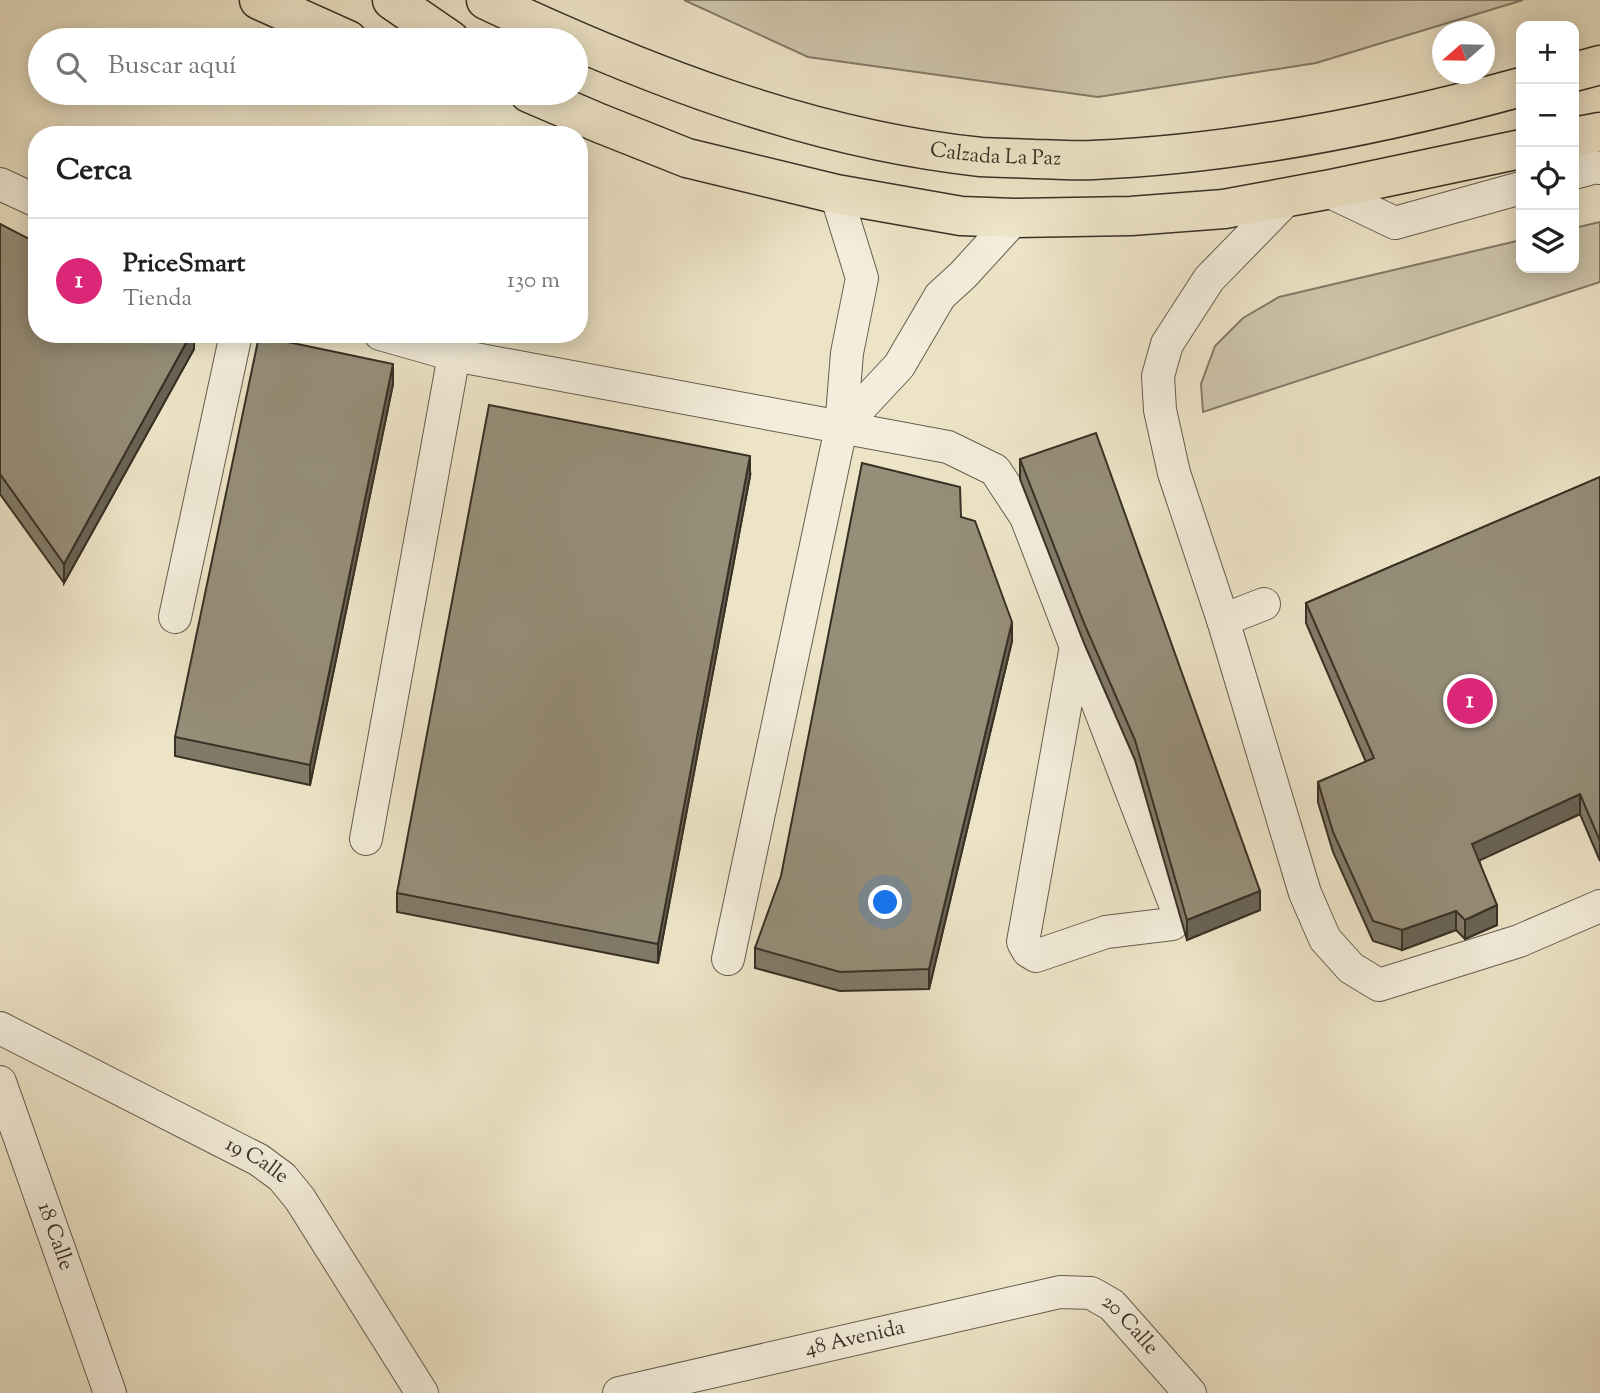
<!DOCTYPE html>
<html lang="es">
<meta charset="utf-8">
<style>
:root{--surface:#fff;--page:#f2f2f2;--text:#202124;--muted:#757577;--line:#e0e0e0;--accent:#db2777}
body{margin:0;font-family:"Sorts Mill Goudy",serif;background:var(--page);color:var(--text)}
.controls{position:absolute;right:21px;top:21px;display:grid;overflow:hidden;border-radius:14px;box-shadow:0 4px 18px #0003}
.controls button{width:63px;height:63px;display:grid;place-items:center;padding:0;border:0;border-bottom:2px solid var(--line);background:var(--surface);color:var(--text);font:35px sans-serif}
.compass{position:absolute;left:1432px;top:21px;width:63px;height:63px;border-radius:50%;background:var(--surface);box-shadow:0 4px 18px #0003;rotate:250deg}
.you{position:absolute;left:886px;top:903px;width:24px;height:24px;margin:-18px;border:5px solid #fff;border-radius:50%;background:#1a73e8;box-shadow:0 0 0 10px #1a73e833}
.badge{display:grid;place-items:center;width:46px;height:46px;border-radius:50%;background:var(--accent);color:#fff;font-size:23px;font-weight:700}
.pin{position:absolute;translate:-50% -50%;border:4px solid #fff;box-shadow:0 2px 7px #0006}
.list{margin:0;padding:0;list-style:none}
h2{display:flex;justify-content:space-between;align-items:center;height:91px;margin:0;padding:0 28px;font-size:30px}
h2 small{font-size:23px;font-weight:400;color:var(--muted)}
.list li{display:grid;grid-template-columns:46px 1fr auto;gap:21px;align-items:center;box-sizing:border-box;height:126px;padding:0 28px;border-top:2px solid var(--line)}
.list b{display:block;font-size:26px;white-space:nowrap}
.list p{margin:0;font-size:23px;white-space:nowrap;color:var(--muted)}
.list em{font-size:23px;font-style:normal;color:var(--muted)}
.icon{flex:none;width:38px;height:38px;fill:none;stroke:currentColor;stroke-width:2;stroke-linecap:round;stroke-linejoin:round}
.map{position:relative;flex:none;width:1600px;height:1393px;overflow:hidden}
.search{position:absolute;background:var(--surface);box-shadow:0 4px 18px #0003;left:28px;top:28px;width:560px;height:77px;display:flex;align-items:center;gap:18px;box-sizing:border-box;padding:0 24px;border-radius:38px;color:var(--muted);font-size:26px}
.panel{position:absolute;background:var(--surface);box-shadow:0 4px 18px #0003;left:28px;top:126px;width:560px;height:217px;border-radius:28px}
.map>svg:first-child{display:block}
.green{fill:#cec5ab;stroke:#837a68;stroke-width:2}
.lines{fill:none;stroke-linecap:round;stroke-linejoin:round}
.minor-casing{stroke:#655d4e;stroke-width:34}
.major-casing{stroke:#383025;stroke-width:41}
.minor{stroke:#f3eddb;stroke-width:32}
.major{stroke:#ede4c7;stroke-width:38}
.wall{fill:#817a68;stroke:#383025;stroke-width:2}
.shaded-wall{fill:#696355;stroke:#383025;stroke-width:2}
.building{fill:#968e79;stroke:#383025;stroke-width:2}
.labels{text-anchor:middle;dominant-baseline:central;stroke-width:7;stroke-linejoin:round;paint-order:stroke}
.street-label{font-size:21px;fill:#383025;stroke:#f3eddb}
</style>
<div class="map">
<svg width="1600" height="1393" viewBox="0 0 1600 1393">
<rect width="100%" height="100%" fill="#ede4c7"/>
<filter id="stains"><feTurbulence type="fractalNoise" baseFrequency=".00286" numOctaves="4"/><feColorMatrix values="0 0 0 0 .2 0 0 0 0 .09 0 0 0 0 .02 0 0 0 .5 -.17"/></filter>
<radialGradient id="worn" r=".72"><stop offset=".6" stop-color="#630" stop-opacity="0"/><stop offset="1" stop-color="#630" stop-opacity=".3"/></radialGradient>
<path class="green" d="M684 0H1523L1316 63 1098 97 808 57Z
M1600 222V282L1203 412 1201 384 1215 346 1243 318 1279 297 1521 240V268H1574V228Z"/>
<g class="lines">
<defs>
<g id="minor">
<path d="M1574 173 1596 167 1600 168"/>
<path d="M0 184 37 201"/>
<path d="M1326 190 1395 223 1521 188"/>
<path d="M1288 198 1209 279 1167 344 1158 376 1160 410 1174 473 1223 620 1305 893 1325 939 1351 968 1379 985 1519 941 1600 906"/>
<path d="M380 334 454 355 948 447 995 470 1026 517 1178 912 1172 924 1106 932 1036 956 1028 951 1023 942 1076 646"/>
<path d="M841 428 899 366 940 296 963 275 1015 218"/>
<path d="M175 617 236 334"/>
<path d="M1223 620 1264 604"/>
<path d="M366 839 454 355"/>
<path d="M728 959 841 428 847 353 862 278 836 194"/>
<path id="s1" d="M0 1028 259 1160 282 1177 300 1199 422 1393"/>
<path id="s2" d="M0 1082 110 1393"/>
<path id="s3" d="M619 1393 1060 1292 1091 1293 1112 1305 1190 1393"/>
</g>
<g id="major">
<path d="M259 0 348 40"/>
<path d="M392 0 450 40"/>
<path id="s4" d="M486 0C641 73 809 139 981 157 998 158 1016 158 1034 159 1054 159 1074 161 1093 160 1238 154 1382 125 1521 87"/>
<path d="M1574 72 1600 65"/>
<path d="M529 93 599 123 687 158 836 194 961 216 1015 218 1131 216 1224 209 1326 190 1521 149"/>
<path d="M1574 137 1600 132"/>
</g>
</defs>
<use href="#minor" class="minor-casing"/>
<use href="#major" class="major-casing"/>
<use href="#minor" class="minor"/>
<use href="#major" class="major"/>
</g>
<path class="wall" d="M0 224 194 334V349L64 583 0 494Z
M393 384 310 785 175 756V737Z
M1020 459 1260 910 1187 940 1135 760 1084 643 1020 479Z
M750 476 658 963 397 912V893Z
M1600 477V861L1580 814 1479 860 1497 925 1465 939 1456 930 1402 950 1373 941 1333 852 1318 802V782L1366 762 1306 623V603Z
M961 517 1012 641 929 989 840 991 755 968V948Z"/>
<path class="shaded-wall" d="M191 334H194V349L64 583V564Z
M393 364V384L310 785V765Z
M750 456V476L658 963V944Z
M1012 622V641L929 989V969Z
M1580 794V814L1472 864V844Z
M1260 891V910L1187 940V920Z
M1497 905V925L1465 939V920Z
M1456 911V930L1402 950V930Z"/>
<path class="building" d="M0 224 37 243V334H191L64 564 0 474Z
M259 336 393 364 310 765 175 737Z
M489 405 750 456 658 944 397 893Z
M1096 433 1260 891 1187 920 1135 740 1084 623 1020 459Z
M862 463 960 487 961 517 975 521 1012 622 929 969 840 972 755 948 781 876Z
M1600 477V841L1580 794 1472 844 1497 905 1465 920 1456 911 1402 930 1373 921 1333 832 1318 782 1374 758 1306 603Z"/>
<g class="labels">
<g class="street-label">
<text stroke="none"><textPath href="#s4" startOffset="536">Calzada La Paz</textPath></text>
<text stroke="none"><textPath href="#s1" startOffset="289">19 Calle</textPath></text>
<text stroke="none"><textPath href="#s2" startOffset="164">18 Calle</textPath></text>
<text stroke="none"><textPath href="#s3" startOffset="534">20 Calle</textPath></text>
<text stroke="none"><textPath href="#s3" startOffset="242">48 Avenida</textPath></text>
</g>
</g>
<rect width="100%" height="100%" filter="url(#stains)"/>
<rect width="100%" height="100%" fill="url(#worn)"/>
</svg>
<div class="controls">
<button>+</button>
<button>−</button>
<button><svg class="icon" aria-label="locate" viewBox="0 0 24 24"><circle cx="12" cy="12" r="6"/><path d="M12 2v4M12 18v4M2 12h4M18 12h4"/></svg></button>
<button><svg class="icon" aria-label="layers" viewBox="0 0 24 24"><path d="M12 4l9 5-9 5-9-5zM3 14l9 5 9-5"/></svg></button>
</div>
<svg class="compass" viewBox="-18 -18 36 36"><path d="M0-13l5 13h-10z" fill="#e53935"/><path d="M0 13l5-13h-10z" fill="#757577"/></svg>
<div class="you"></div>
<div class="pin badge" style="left:1470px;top:701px">1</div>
<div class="search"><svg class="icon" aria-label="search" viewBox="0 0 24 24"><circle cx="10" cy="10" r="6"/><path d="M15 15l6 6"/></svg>Buscar aquí</div>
<section class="panel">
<h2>Cerca<small></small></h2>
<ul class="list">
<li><span class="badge">1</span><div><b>PriceSmart</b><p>Tienda</p></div><em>130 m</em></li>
</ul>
</section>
</div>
